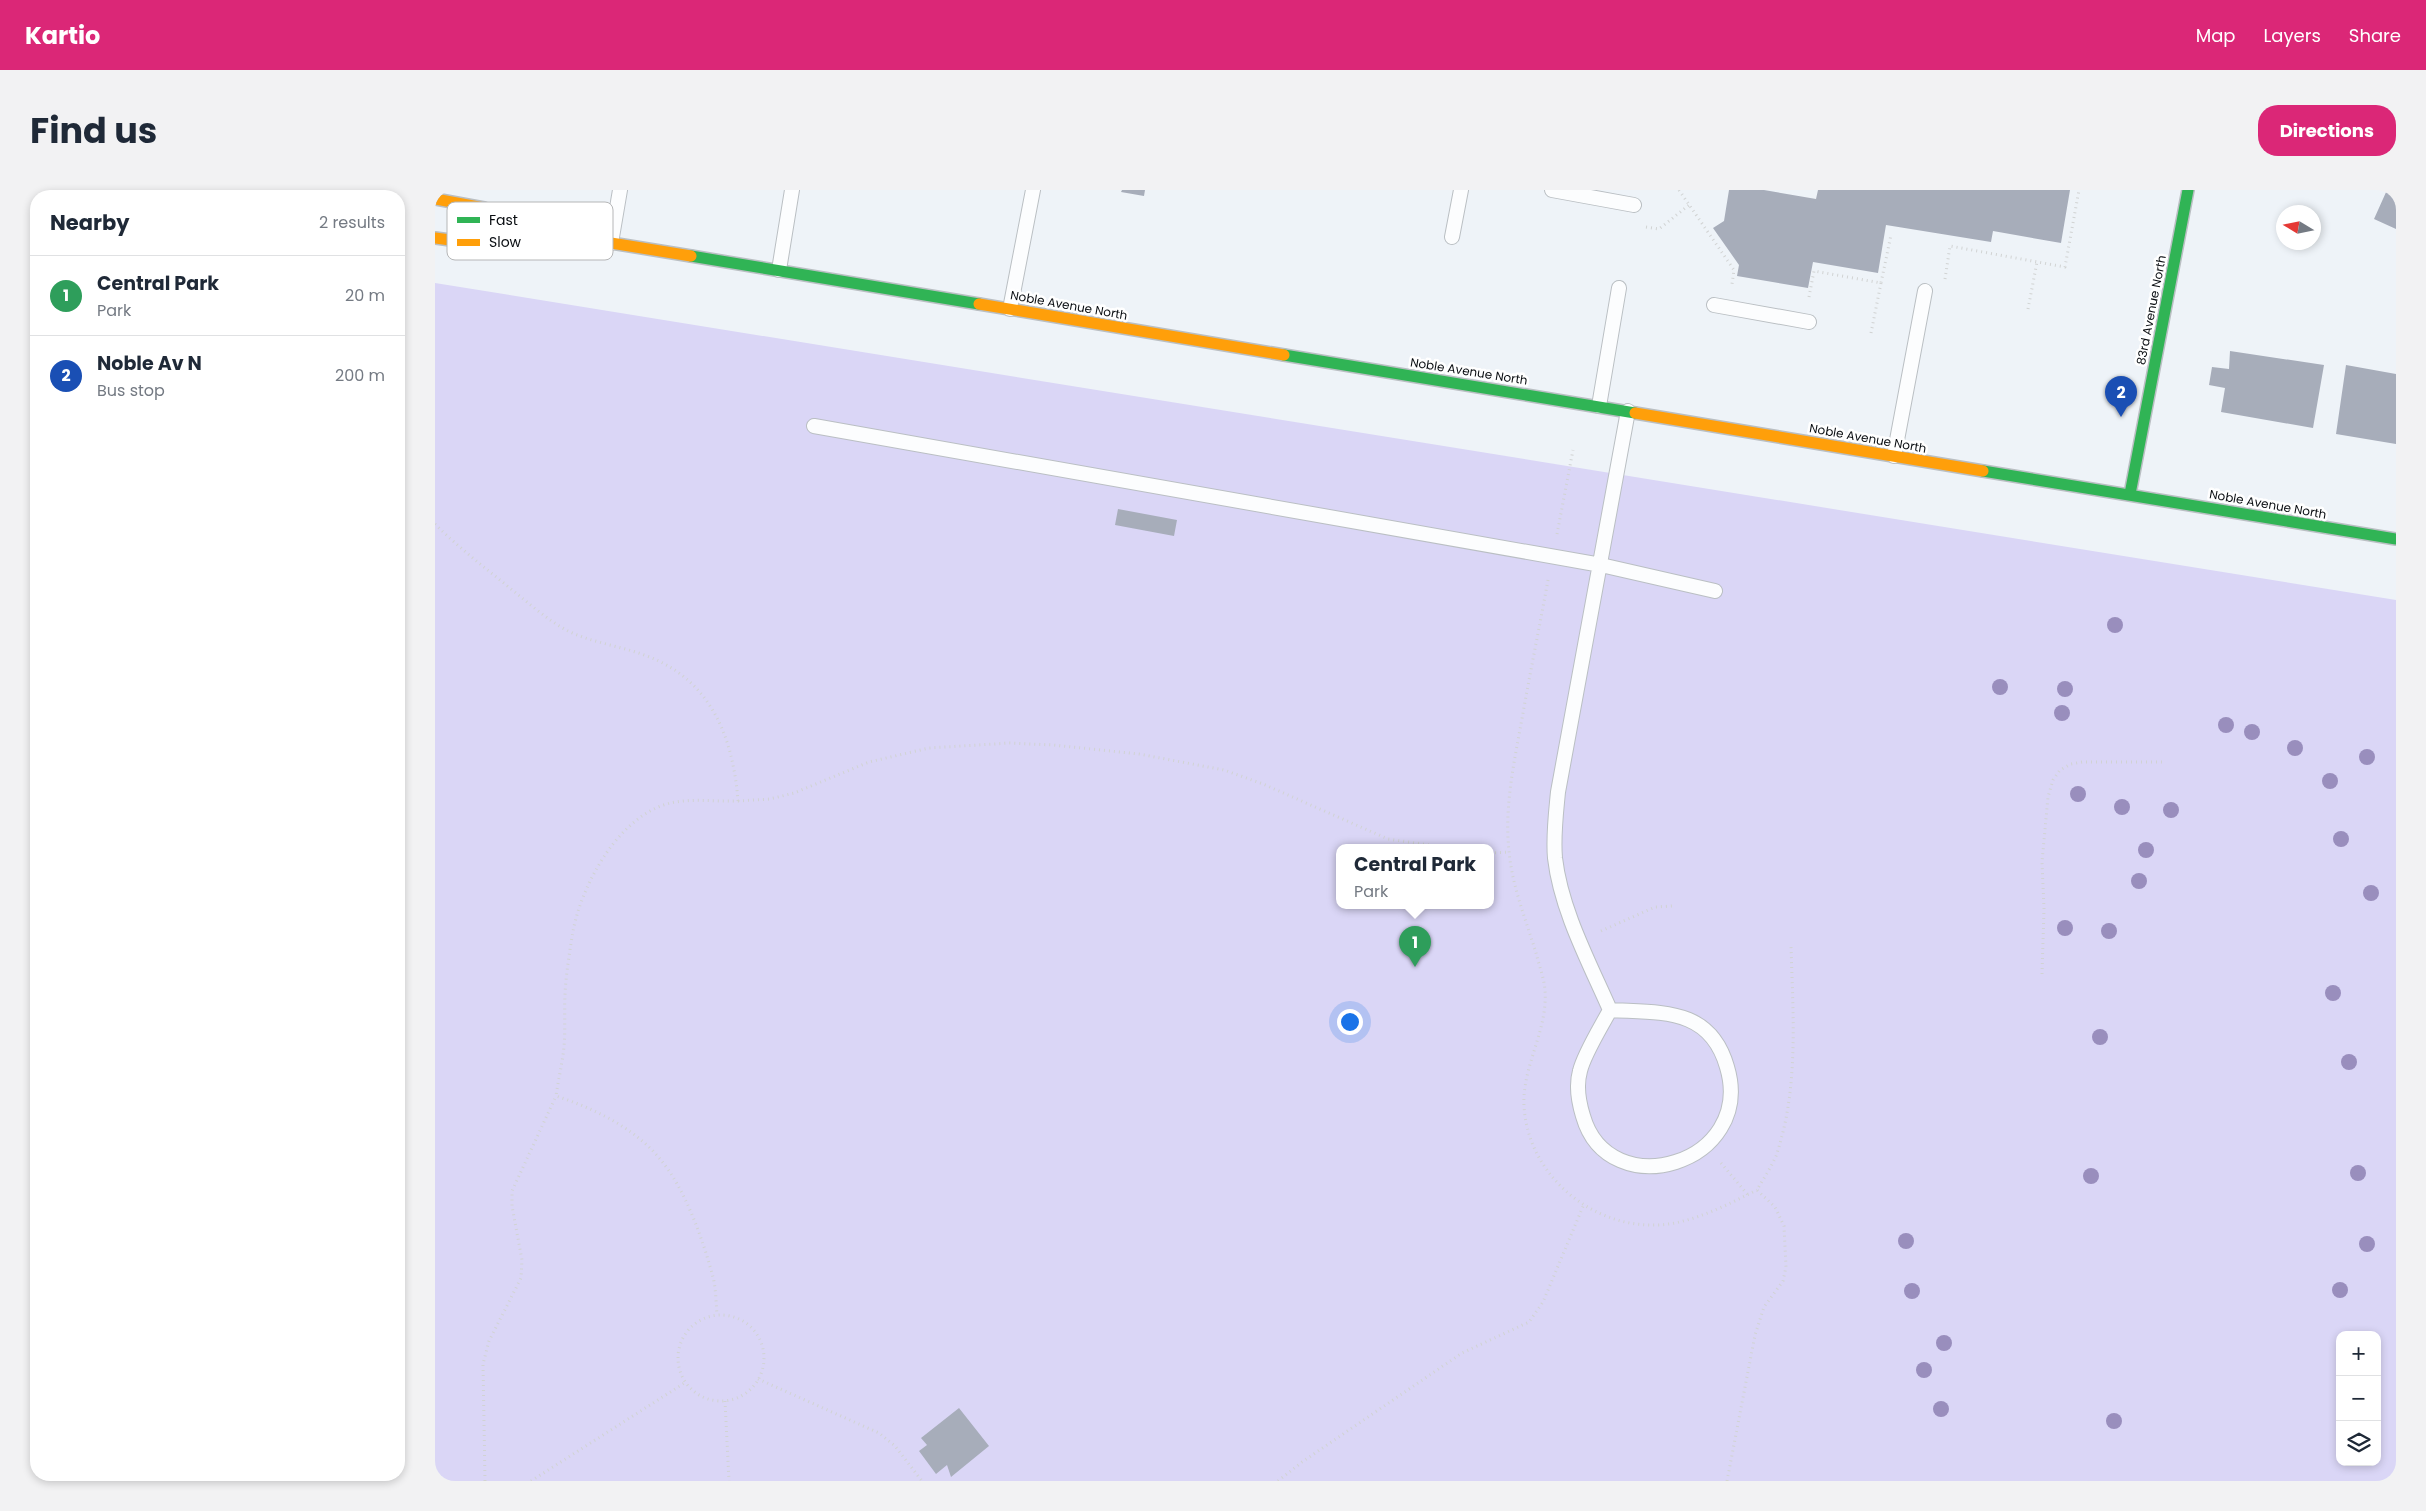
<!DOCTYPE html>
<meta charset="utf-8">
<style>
:root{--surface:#fff;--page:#f2f2f3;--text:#1f2937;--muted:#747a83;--line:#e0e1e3;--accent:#db2777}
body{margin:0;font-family:Poppins,sans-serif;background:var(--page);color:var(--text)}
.controls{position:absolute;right:15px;bottom:15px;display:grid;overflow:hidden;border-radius:10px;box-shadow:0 2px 8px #0003}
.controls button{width:45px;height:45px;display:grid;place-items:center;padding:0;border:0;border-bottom:1px solid var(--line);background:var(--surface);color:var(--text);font:25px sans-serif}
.compass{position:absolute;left:1841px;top:15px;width:45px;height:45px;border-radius:50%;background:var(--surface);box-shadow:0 2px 8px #0003;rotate:280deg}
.you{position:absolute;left:914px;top:831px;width:18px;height:18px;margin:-12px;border:4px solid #fff;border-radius:50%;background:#1a73e8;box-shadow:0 0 0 8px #1a73e833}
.badge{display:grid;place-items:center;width:32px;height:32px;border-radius:50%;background:var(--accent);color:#fff;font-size:16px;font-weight:700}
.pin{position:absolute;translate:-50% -41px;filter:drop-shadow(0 1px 2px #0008)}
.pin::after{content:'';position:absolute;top:26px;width:18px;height:15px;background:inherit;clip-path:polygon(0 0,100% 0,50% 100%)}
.popup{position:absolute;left:901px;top:654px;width:158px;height:65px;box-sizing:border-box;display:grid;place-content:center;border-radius:10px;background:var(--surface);filter:drop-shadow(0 1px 4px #0005);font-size:16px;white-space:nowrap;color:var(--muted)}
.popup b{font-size:19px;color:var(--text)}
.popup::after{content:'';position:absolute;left:50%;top:100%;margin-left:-10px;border:10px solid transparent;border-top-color:var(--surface)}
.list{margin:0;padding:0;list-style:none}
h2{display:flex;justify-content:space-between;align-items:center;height:65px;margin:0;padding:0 20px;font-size:21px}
h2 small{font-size:16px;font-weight:400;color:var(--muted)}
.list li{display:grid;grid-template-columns:32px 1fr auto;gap:15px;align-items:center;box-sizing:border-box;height:80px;padding:0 20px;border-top:1px solid var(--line)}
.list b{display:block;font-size:19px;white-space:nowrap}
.list p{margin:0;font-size:16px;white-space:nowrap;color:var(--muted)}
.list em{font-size:16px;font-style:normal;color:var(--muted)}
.icon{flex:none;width:28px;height:28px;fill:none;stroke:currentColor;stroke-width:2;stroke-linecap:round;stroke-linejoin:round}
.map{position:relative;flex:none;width:1961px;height:1291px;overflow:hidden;border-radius:20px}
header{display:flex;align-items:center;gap:30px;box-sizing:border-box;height:70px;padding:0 25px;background:var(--accent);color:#fff}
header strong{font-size:24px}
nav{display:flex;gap:28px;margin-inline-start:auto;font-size:18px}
.intro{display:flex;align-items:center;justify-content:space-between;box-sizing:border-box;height:120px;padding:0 30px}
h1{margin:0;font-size:35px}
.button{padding:12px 22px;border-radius:20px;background:var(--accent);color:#fff;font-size:18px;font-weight:700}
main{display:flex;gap:30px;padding:0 30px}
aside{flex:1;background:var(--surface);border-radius:20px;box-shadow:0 2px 8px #0003}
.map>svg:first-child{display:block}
.green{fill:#dad6f6;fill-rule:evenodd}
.building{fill:#a7adba}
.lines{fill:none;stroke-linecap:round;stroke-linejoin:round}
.lane-casing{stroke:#babfc3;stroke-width:16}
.fast-casing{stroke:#babfc3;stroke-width:14}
.slow-casing{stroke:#babfc3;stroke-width:14}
.path{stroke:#d1d3d3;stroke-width:3;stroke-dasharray:1 4;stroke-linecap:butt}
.lane{stroke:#fcfdfe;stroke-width:14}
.fast{stroke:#30b455;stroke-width:11}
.slow{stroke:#ff9f0a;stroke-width:11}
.tree{fill:#998ebd}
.labels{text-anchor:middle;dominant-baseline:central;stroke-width:5;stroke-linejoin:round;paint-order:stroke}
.street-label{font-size:12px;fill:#080c10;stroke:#fff}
.key{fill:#fff;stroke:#b5b6b7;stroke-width:1}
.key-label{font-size:14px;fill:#080c10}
</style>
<header>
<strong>Kartio</strong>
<nav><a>Map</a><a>Layers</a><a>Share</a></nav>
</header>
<div class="intro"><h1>Find us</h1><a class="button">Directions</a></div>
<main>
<aside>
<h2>Nearby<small>2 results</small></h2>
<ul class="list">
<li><span class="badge" style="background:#2e9e5b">1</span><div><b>Central Park</b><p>Park</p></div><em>20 m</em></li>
<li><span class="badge" style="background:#1a4fb4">2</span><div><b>Noble Av N</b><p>Bus stop</p></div><em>200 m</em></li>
</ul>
</aside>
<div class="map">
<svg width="1961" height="1291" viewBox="0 0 1961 1291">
<rect width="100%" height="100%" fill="#eef3f8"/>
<path class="green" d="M0 93 1961 410V1291H0ZM905 658H1055V716H905ZM1905 1145H1942V1272H1905Z"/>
<path class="building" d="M687 0H710L709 6 686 2Z
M1294 0H1329L1381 9 1383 0H1635L1626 53 1558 41 1556 52 1451 35 1443 83 1378 72 1373 98 1302 86 1304 75 1278 38 1289 31Z
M1952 0H1961V39L1939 29Z
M1795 161 1889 175 1878 238 1786 222 1790 198 1774 195 1777 177 1794 179Z
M1911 175 1961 184V254L1901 244Z
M683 319 742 330 739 346 680 335Z
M524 1218 554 1256 516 1287 512 1275 501 1284 484 1261 492 1255 486 1248Z"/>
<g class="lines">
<defs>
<path id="lane" d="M1117 0 1199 15
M1017 47 1026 0
M176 53 185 0
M344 80 357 0
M1279 115 1374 132
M575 119 598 0
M1164 216 1184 98
M379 236 1166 375 1280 401
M1459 266 1490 101
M1175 820C1154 772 1126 720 1120 668 1118 646 1121 623 1123 602L1193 221
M1175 820C1226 823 1275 817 1292 877 1321 974 1174 1017 1148 926 1144 913 1141 895 1145 881 1149 864 1166 837 1175 820Z"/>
<path id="fast" d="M256 66 544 114
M849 165 1200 223
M1548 281 1961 349
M1695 304 1753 0"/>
<path id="slow" d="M0 9 49 18 102 41 256 66
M0 48 45 54 102 41
M544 114 849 165
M1200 223 1548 281"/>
</defs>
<use href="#lane" class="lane-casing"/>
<use href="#fast" class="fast-casing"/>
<use href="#slow" class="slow-casing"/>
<path class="path" d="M1244 0 1299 80 1297 94
M1211 37 1224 39 1254 15
M1510 89 1515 56 1630 77 1644 0
M1374 107 1379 81 1446 93 1456 45
M1593 119 1602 72
M1436 143 1446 93
M0 334C25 359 53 380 81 403 97 416 114 431 133 441 158 453 186 456 212 466 276 490 298 547 303 611 275 612 247 606 221 618 177 638 144 701 137 747 134 766 131 785 130 804 129 824 131 845 128 865 126 879 123 892 121 906 158 918 200 938 225 969 250 998 268 1050 278 1087 281 1099 281 1113 282 1125
M1122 344 1138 260
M1113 390C1105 434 1096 478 1088 523 1080 568 1069 615 1074 661 1077 696 1091 730 1101 763 1104 775 1109 788 1110 800 1113 841 1087 876 1089 916 1093 990 1167 1047 1240 1033 1269 1027 1296 1013 1322 1000
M303 611 335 609 359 603 434 572 494 558 575 553 618 555 704 564 789 580 828 594 953 649 1015 658
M1055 663 1074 662
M1166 741 1220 717 1238 716
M1607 784 1609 719 1607 672 1613 607 1618 590 1625 580 1636 574 1647 572H1727
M1286 973 1313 1005
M243 1168a43 43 0 1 1 86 0a43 43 0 1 1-86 0Z
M323 1189 444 1243 460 1256 487 1291
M290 1211 294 1291
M50 1291 48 1174 54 1151 86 1088 87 1070 77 1016V1001L121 906
M96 1291 251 1192
M843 1291 867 1272 1027 1163 1094 1132 1108 1112 1149 1014
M1292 1291 1320 1145 1329 1117 1348 1091 1351 1077 1349 1036 1340 1017 1322 1000C1328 989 1336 978 1341 966 1364 899 1358 826 1356 756"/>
<use href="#lane" class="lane"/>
<use href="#fast" class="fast"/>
<use href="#slow" class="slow"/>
</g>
<g class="tree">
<circle cx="1680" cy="435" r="8"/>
<circle cx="1565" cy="497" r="8"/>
<circle cx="1630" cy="499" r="8"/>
<circle cx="1627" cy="523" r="8"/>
<circle cx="1791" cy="535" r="8"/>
<circle cx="1817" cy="542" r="8"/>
<circle cx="1860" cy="558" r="8"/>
<circle cx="1932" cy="567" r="8"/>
<circle cx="1895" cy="591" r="8"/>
<circle cx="1643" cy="604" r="8"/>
<circle cx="1687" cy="617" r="8"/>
<circle cx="1736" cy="620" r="8"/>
<circle cx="1906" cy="649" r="8"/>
<circle cx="1711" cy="660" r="8"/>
<circle cx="1704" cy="691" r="8"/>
<circle cx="1936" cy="703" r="8"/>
<circle cx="1630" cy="738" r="8"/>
<circle cx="1674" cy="741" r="8"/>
<circle cx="1898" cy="803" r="8"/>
<circle cx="1665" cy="847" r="8"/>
<circle cx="1914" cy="872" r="8"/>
<circle cx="1923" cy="983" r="8"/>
<circle cx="1656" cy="986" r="8"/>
<circle cx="1471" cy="1051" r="8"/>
<circle cx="1932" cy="1054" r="8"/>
<circle cx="1905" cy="1100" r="8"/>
<circle cx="1477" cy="1101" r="8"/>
<circle cx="1509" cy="1153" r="8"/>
<circle cx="1489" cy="1180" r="8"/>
<circle cx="1506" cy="1219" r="8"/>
<circle cx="1679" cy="1231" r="8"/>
</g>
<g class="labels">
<g class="street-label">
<text transform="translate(634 115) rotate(10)">Noble Avenue North</text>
<text transform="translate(1716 120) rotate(-79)">83rd Avenue North</text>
<text transform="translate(1034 181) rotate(9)">Noble Avenue North</text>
<text transform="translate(1433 248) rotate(10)">Noble Avenue North</text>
<text transform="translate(1833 314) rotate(10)">Noble Avenue North</text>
</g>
</g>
<rect x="12" y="12" width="166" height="58" rx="8" class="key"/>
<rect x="22" y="27" width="23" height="6" fill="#30b455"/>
<rect x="22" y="49" width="23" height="7" fill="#ff9f0a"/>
<g class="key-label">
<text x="54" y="35">Fast</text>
<text x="54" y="57">Slow</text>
</g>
</svg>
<div class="controls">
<button>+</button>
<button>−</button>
<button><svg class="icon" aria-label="layers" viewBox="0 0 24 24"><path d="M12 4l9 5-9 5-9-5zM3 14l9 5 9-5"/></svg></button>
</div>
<svg class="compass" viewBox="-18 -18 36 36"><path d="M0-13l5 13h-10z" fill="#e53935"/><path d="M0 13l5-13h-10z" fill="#747a83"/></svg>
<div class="you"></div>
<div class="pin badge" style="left:980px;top:777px;background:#2e9e5b">1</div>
<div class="popup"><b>Central Park</b>Park</div>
<div class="pin badge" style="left:1686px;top:227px;background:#1a4fb4">2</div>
</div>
</main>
